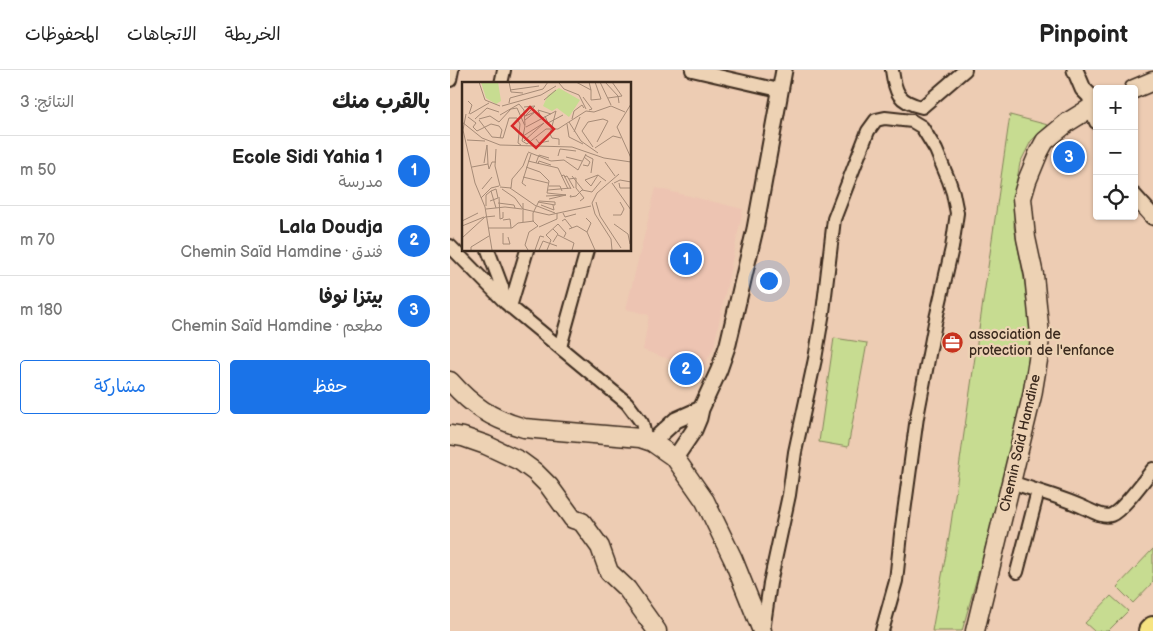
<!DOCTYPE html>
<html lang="ar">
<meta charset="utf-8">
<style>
:root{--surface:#fff;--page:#f6f6f6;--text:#222;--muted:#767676;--line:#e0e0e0;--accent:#1a73e8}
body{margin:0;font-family:"Balsamiq Sans","Playpen Sans Arabic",sans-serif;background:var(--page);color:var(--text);direction:rtl}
.controls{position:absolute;right:15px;top:15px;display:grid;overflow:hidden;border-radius:5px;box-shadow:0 1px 4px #0004}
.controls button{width:45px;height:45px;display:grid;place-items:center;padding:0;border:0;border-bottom:1px solid var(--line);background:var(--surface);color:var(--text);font:25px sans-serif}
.you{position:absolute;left:318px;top:210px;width:18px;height:18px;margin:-12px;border:4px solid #fff;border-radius:50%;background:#1a73e8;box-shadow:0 0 0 8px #1a73e833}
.badge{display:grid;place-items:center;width:32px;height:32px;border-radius:50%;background:var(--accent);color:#fff;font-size:16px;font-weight:700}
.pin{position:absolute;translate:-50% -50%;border:2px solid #fff;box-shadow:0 1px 5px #0006}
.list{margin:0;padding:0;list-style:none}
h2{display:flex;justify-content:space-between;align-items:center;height:65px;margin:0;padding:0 20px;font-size:21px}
h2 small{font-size:16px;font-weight:400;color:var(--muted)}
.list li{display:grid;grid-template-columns:32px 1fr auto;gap:15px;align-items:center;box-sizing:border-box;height:70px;padding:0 20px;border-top:1px solid var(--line)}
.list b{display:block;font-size:19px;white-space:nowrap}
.list p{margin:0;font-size:16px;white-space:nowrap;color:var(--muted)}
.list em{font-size:16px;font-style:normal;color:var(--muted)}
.actions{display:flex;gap:10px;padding:15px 20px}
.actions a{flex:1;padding:11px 0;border:1px solid var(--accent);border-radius:5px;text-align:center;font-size:18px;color:var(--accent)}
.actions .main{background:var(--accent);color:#fff}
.icon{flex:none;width:28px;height:28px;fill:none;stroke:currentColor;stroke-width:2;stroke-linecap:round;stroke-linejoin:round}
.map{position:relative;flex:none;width:703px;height:561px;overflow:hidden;direction:ltr}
header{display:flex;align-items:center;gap:30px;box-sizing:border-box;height:70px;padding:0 25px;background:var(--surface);border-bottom:1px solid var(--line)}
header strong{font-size:24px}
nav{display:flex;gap:28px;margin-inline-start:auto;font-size:18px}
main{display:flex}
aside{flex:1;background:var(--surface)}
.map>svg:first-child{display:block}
.built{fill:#edc4b2}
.green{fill:#c7dc91;stroke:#818358}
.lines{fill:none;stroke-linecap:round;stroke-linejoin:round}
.minor-casing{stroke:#3b2a1e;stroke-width:16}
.tertiary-casing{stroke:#3b2a1e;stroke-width:19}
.secondary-casing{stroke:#3b2a1e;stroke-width:21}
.motorway-casing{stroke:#3b2a1e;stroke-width:26}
.minor{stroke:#edd2b4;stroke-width:12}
.tertiary{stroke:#edd2b4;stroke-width:15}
.secondary{stroke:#edd2b4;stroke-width:18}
.motorway{stroke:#f6e381;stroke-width:22}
.labels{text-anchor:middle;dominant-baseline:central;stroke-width:4.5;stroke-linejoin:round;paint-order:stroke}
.poi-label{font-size:14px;fill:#3b2a1e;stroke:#edd2b4;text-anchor:start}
.street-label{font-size:14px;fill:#3b2a1e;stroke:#edd2b4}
.inset-road{fill:none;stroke:#a68b77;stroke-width:1}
.view{fill:#d62828;fill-opacity:0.15;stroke:#d62828;stroke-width:2.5}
.inset-edge{fill:none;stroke:#3b2a1e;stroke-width:2.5}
</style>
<header>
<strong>Pinpoint</strong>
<nav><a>الخريطة</a><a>الاتجاهات</a><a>المحفوظات</a></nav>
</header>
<main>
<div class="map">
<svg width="703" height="561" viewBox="0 0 703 561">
<rect width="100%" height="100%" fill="#edccb3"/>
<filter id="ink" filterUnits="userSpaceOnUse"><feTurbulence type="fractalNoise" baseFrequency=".02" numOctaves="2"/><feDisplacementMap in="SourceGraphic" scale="10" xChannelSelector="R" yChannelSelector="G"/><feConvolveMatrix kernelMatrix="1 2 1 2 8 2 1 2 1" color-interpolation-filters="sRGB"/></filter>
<g filter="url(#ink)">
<path class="built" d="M206 118 293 139 264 276 252 301 193 280 199 245 176 239Z"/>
<path class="green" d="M560 45 598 55 581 71 570 93 565 120 564 157 581 245 578 301 571 338 551 421 512 561H482L499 467Z
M384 268 417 273 398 377 369 372Z
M703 479V512L683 533 667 517Z
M661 526 678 541 658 561H644L635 553Z"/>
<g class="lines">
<defs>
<path id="minor" d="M242 0 329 20
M442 0C445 22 448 32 472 37L515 0
M0 10 2 0
M51 14 54 0
M0 176 56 233 177 333 192 353 196 370
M38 180 52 217 53 230
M60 237 77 180
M110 277 137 180
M561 412C586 421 612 427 635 438 642 441 653 448 661 445 672 441 695 409 703 399
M567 502 588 421
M313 561 320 513 339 425 345 382 365 289 373 242 384 149 418 61 426 50 435 48 462 51 472 57 486 80 499 111 503 123 507 143 502 178 485 253 467 347 451 464 446 511 432 561"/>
<path id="tertiary" d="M625 0 633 19 640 26 647 51
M684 126 703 147
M202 372 226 350 251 339
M225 388 244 360 249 348 251 339 269 300 278 274 305 159 334 0"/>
<path id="secondary" d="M684 19 703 11
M0 311C22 336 42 349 74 358L190 368 202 372 225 388 255 431 283 489 312 561
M0 365 13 367 36 375 70 391 85 402 99 416 123 449 132 452 150 477 159 502 177 519 207 561
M525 561 582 326 588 290 590 265 584 205 576 168 572 128 577 111 589 82 595 71 618 52 647 34"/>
<path id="motorway" d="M700 561 703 558"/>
</defs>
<use href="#minor" class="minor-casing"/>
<use href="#tertiary" class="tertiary-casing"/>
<use href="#secondary" class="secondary-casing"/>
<use href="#motorway" class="motorway-casing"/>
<use href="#minor" class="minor"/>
<use href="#tertiary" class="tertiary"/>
<use href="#secondary" class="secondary"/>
<use href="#motorway" class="motorway"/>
</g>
</g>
<defs>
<symbol id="office-disc" viewBox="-11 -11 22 22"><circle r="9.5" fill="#c8321e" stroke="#edd2b4"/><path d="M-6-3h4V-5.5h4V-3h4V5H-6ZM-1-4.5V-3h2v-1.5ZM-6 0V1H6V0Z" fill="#fff"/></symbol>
</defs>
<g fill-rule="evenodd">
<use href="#office-disc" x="490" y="260" width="25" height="25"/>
</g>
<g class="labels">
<g class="poi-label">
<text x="519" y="264">association de<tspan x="519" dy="16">protection de l'enfance</tspan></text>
</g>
<g class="street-label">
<text transform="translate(570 373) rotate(-77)">Chemin Saïd Hamdine</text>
</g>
</g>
<g transform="translate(12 12)">
<rect width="169" height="169" fill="#edccb3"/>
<path d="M19 0H36L39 19 34 22 24 16ZM97 6 118 18 107 35 95 26 90 29 81 24 86 13Z" fill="#c7dc91"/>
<path class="inset-road" d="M17 0 23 18 38 24M47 0 49 10 61 11M114 0 129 8 127 0M138 0 149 23M143 0 156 14 157 21M97 1 102 7 117 13 124 27M48 8 77 4M129 8V18L139 17 133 0M121 15 130 27 127 28M146 16 160 14 150 0M82 18 94 8M6 19 10 23 7 32M47 21 48 16 81 7 86 0M40 24 79 13 94 4M149 24 163 30M62 25 73 24 63 34M124 29 132 30 149 24M4 32 1 48 13 101 23 125 30 168M8 32 27 21M38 33 57 22 62 28 63 43M63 34 73 30 63 38M83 34 86 41 101 33M6 35 14 41 11 45 15 49 29 42 37 44 40 48 38 56M79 36 76 28 89 32M13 37 25 26 37 30M17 37 28 34 37 40 49 27 55 26 63 44 60 59 65 62 84 47H96L124 29M110 37 112 29 120 23 122 26M17 38 30 55M0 40 20 56 38 63 110 65 142 76 169 80M107 40 119 59 136 71M105 42 107 55 121 62M64 45 94 29 88 52 90 56 97 57V63M112 50 118 35M61 54 82 41 62 59M30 55 41 56 47 36H55L58 42 56 61 59 63M74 57 77 61 87 59M5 58 23 59M131 65 120 49 126 40 141 37 146 39 135 60M133 66 151 54 159 56M34 67 33 84 38 104M66 70 89 79 102 78 116 88 124 72M123 73 131 77 129 91M96 74 98 67 114 69M104 75 120 79M169 76 155 45 169 22M66 79 96 86 106 107M143 80 153 94M74 81 77 73 87 76M26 82 27 87 30 80H34M76 82 77 79 89 83M121 83 126 84 128 80 122 75M10 85 26 82 25 63 22 81M64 85 78 90 87 99 85 111 104 113M136 93 129 104 123 98 136 93 144 99M99 94 102 93 109 107M110 94 121 108M61 95 86 101M102 95 105 94 112 106M107 97 114 96V106L122 116 118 119M150 101 169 128M152 101 158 98 169 100M157 101 158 106H169M64 104 60 101 69 72M87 104H98L100 109M38 105 49 106 50 97 61 84 66 71M48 106 74 124M20 107 30 95M40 107 53 116 61 127M86 108 109 106M109 113 108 115 114 114 120 108 130 110 139 99M84 114 104 113M37 115 38 137 41 136V130M19 116 29 106 37 104M87 117 104 113M28 119 36 116 34 107 29 109M76 120 93 123V120M134 120 138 134 159 166M36 121 52 123 53 126M79 123 92 128 91 123M24 124V113L29 109 34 126M75 124 93 131M24 127 43 125 60 127M61 127 87 133 129 124M101 131 103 135 114 132M151 133H159L162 127 158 120M124 136 129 141 125 150 133 168M41 138 48 137 49 146M0 139 16 131M100 139 103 137 110 146M61 140V121M152 142 166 152 168 162M0 144 22 135M77 145 95 137V131M26 146H50L56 141 72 139M107 147 115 144 125 150M41 151V162H48L46 155M96 153 112 161 110 168M0 156 23 135 33 134M91 160 96 152 91 147M9 168V165L27 154M66 168 63 163 67 150 76 144 71 139V131L77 119 93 120M73 168 78 154 82 155M77 168 81 159 95 164M85 168 89 158 84 153 96 142 104 151 102 155M150 168 149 157 133 132 130 121 135 111 157 92"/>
<path class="view" d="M68 25 92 47 74 66 50 44Z"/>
<rect width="169" height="169" class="inset-edge"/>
</g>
</svg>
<div class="controls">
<button>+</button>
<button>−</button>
<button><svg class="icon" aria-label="locate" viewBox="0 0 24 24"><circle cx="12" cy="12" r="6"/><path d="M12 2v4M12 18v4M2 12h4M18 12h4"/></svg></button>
</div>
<div class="you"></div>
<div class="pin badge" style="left:236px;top:189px">1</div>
<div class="pin badge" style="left:236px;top:299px">2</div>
<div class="pin badge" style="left:619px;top:87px">3</div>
</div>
<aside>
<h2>بالقرب منك<small>النتائج: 3</small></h2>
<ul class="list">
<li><span class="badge">1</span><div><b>Ecole Sidi Yahia 1</b><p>مدرسة</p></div><em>50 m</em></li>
<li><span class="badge">2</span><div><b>Lala Doudja</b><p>فندق · Chemin Saïd Hamdine</p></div><em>70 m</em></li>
<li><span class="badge">3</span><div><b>بيتزا نوفا</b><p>مطعم · Chemin Saïd Hamdine</p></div><em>180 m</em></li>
</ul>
<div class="actions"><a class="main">حفظ</a><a>مشاركة</a></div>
</aside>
</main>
